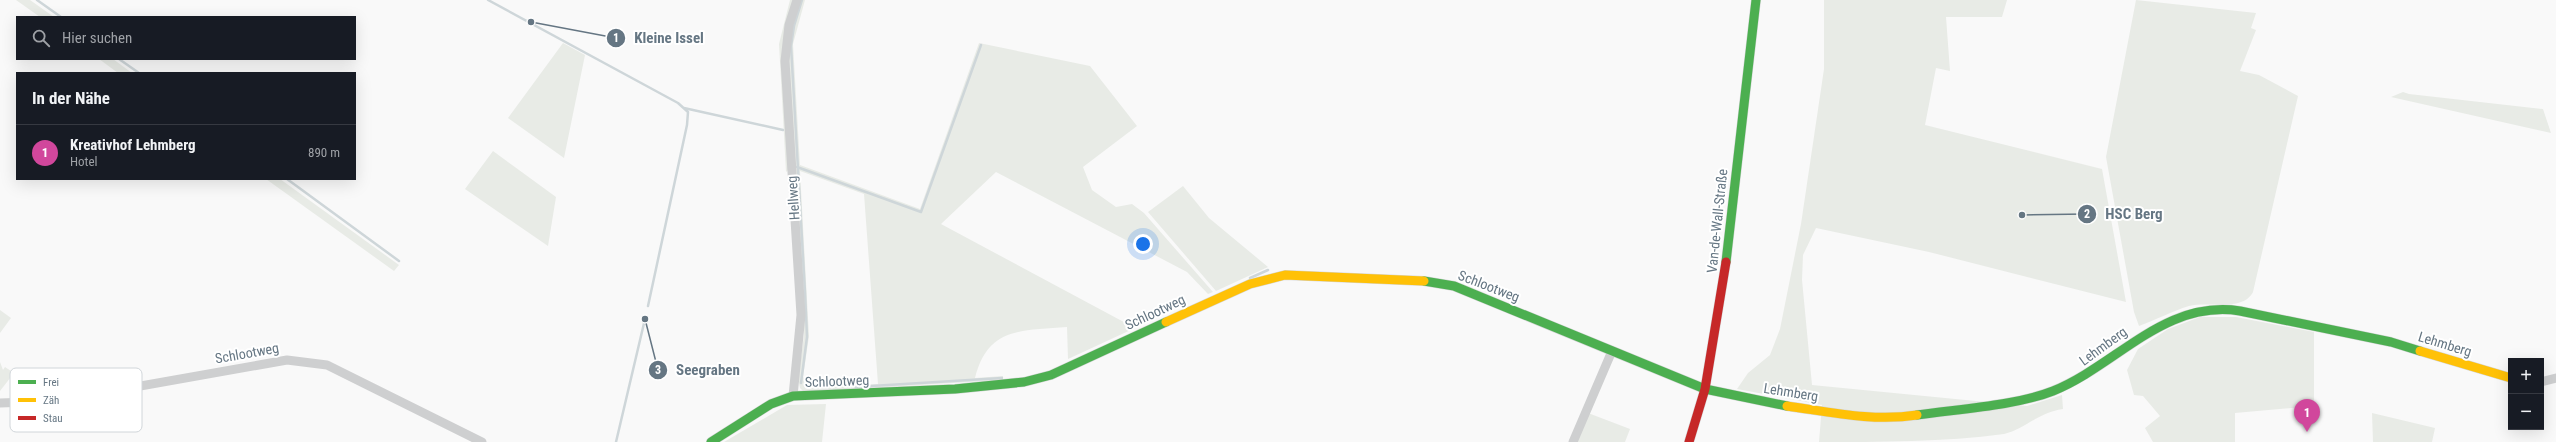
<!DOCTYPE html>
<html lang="de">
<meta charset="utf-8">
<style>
:root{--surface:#171b24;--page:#20242c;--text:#f1f3f6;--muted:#9ea1a6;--line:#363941;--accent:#99a4ac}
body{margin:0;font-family:"Roboto Condensed",sans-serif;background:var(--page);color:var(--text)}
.controls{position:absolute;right:12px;bottom:12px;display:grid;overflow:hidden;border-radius:0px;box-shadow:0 4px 16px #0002}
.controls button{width:36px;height:36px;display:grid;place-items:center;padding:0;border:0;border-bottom:1px solid var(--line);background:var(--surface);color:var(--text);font:20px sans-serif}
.you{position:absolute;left:1143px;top:244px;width:14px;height:14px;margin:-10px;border:3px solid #fff;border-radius:50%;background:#1a73e8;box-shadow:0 0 0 6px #1a73e833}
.badge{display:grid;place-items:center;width:26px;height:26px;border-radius:50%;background:var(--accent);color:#fff;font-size:13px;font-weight:700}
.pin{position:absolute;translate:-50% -33px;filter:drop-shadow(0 1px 2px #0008)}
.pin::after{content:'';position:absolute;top:21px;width:14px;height:12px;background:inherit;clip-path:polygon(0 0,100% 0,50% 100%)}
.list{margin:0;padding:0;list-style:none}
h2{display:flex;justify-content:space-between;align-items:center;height:52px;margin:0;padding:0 16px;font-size:17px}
h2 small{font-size:13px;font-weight:400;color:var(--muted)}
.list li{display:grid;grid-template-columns:26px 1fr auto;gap:12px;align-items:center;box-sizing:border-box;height:56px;padding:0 16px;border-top:1px solid var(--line)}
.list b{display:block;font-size:15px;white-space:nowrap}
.list p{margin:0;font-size:13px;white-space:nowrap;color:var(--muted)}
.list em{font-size:13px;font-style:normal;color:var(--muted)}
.icon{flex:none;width:22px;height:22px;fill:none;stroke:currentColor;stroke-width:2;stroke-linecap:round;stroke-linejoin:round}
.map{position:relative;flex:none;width:2556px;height:442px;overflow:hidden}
.search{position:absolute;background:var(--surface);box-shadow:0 4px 16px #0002;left:16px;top:16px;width:340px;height:44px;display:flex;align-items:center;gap:10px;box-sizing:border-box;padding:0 14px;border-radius:0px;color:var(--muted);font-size:15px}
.panel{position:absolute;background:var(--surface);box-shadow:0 4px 16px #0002;left:16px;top:72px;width:340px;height:108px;border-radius:0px}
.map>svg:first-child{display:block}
.green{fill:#e8ebe6;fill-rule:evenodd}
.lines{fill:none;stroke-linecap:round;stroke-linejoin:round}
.stream{stroke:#ced6d9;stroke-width:2.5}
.fast-casing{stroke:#d5d6d7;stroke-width:10}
.slow-casing{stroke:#d5d6d7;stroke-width:10}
.jam-casing{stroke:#d5d6d7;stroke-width:10}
.street{stroke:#cecfd0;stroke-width:9}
.fast{stroke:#4caf50;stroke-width:9}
.slow{stroke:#ffc107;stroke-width:9}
.jam{stroke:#c62828;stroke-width:9}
.labels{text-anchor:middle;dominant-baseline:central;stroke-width:4;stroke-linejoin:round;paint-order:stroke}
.street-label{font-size:14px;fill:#657683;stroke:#fff}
.key{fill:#fff;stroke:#d1d6da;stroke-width:1}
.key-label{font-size:11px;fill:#657683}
.leader{fill:none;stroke:#657683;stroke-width:1.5}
.callout-dot{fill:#657683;stroke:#fff;stroke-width:1.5}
.mark-label{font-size:12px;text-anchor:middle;font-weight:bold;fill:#fff}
.callout-label{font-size:15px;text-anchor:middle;font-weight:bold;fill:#657683;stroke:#fff;stroke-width:4;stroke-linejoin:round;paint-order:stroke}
</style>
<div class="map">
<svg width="2556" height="442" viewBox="0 0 2556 442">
<rect width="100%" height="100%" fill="#f9f9f9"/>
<path class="green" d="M16 0H30L54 17H40Z
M790 0H793L787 22 789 169 786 172 779 44Z
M800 0H805L793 44 800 165 920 209 979 43 1090 66 1137 126 1083 167 1092 190 1116 207 1132 204 1144 213 1213 292 1208 294 1187 272 996 172 941 224 1135 328 1068 359 1067 327C1022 331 988 326 975 378L1003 376V380L804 392 800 388 798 379 804 335V300L788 59 789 43ZM800 171 864 194 878 384 813 388 803 377 809 336Z
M1824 0H2007L2002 17H1946L1950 71 1936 68 1925 125 2102 169 2126 302 1929 252 1816 228 1803 255 1802 280 1812 385 2027 406 2062 395 2063 409C2037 413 2025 429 2004 434 1944 442 1880 442 1819 442L1822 405 1737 389 1748 373 1770 355 1780 329 1801 224 1824 69Z
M2136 0 2256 13 2251 28 2256 30 2240 71 2259 75 2298 96 2253 292C2243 312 2208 301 2189 306 2172 311 2156 320 2139 326L2134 312 2106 157Z
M563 43 585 55 564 158 508 118Z
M99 59H113L132 73H118Z
M2403 92 2409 94 2543 109 2551 133 2391 97Z
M493 151 556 197 548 246 465 189Z
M266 179H280L399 265 394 271Z
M1183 186 1209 218 1268 267 1216 291 1148 212Z
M0 310 11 318 0 333Z
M2200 317H2236L2314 332V406L2235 413V442H2153L2145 428 2160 416 2143 396 2134 395 2127 370 2138 349 2168 329Z
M0 362 3 370 5 367 14 373 0 391Z
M826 404 822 442H724L787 405Z
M1588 413 1630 429 1625 442H1576Z
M2372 413 2435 428 2432 442H2373Z"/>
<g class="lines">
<path class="stream" d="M37 0 61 17
M488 0 678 103 688 112 687 125 648 306
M119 59 139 73
M684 108 783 130
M797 167 921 212 981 45
M287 179 399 261
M1250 278 1268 270
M801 383 807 337 805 292 791 46 794 26 802 0
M855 387 1002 378
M616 442 645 319"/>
<defs>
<path id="fast" d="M1726 262 1756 0
M1424 281 1454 286 1705 389 1787 406
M1917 415C1958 409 2015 406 2053 391 2117 365 2165 299 2240 311L2391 342 2420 351
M711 442 771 404 793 396 955 389 1024 382 1051 375 1166 322"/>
<path id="slow" d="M1166 322 1250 284 1285 275 1424 281
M2420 351 2511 378
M1787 406C1830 412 1874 422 1917 415"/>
<path id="jam" d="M1689 442 1705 389 1726 262"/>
</defs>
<use href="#fast" class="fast-casing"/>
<use href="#slow" class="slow-casing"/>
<use href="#jam" class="jam-casing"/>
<path class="street" d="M2541 382 2556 378
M793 396 801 315 785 61 789 25 797 0
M0 403 56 401 287 360 327 365 482 442
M1573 442 1612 351"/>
<use href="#fast" class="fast"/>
<use href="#slow" class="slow"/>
<use href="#jam" class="jam"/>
</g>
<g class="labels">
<g class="street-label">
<text transform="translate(793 198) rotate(-94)">Hellweg</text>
<text transform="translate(1717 221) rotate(-84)">Van-de-Wall-Straße</text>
<text transform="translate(1489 286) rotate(21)">Schlootweg</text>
<text transform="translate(1155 312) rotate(-25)">Schlootweg</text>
<text transform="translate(2445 344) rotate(17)">Lehmberg</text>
<text transform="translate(2103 346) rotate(-36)">Lehmberg</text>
<text transform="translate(247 353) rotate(-10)">Schlootweg</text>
<text transform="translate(837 381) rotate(-2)">Schlootweg</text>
<text transform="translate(1791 392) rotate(9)">Lehmberg</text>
</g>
</g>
<rect x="10" y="368" width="132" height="64" rx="6" class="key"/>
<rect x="18" y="380" width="18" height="4" fill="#4caf50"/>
<rect x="18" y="398" width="18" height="4" fill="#ffc107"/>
<rect x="18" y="416" width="18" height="4" fill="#c62828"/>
<g class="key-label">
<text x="43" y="386">Frei</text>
<text x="43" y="404">Zäh</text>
<text x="43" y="422">Stau</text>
</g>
<path class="leader" d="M531 22L616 38M2022 215L2087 214M645 319L658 370"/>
<g class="callout-dot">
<circle cx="531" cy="22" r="4"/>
<circle cx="2022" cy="215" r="4"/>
<circle cx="645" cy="319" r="4"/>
<circle cx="616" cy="38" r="10"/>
<circle cx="2087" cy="214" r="10"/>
<circle cx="658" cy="370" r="10"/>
</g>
<g class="mark-label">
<text x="616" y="42">1</text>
<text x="2087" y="218">2</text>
<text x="658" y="374">3</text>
</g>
<g class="callout-label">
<text x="669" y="43">Kleine Issel</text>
<text x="2134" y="219">HSC Berg</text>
<text x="708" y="375">Seegraben</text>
</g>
</svg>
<div class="controls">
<button>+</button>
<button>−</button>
</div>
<div class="you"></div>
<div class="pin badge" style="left:2307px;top:432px;background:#d1479c">1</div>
<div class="search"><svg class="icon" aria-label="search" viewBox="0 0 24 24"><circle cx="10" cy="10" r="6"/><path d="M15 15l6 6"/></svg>Hier suchen</div>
<section class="panel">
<h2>In der Nähe<small></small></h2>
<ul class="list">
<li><span class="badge" style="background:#d1479c">1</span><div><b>Kreativhof Lehmberg</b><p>Hotel</p></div><em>890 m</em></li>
</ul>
</section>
</div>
